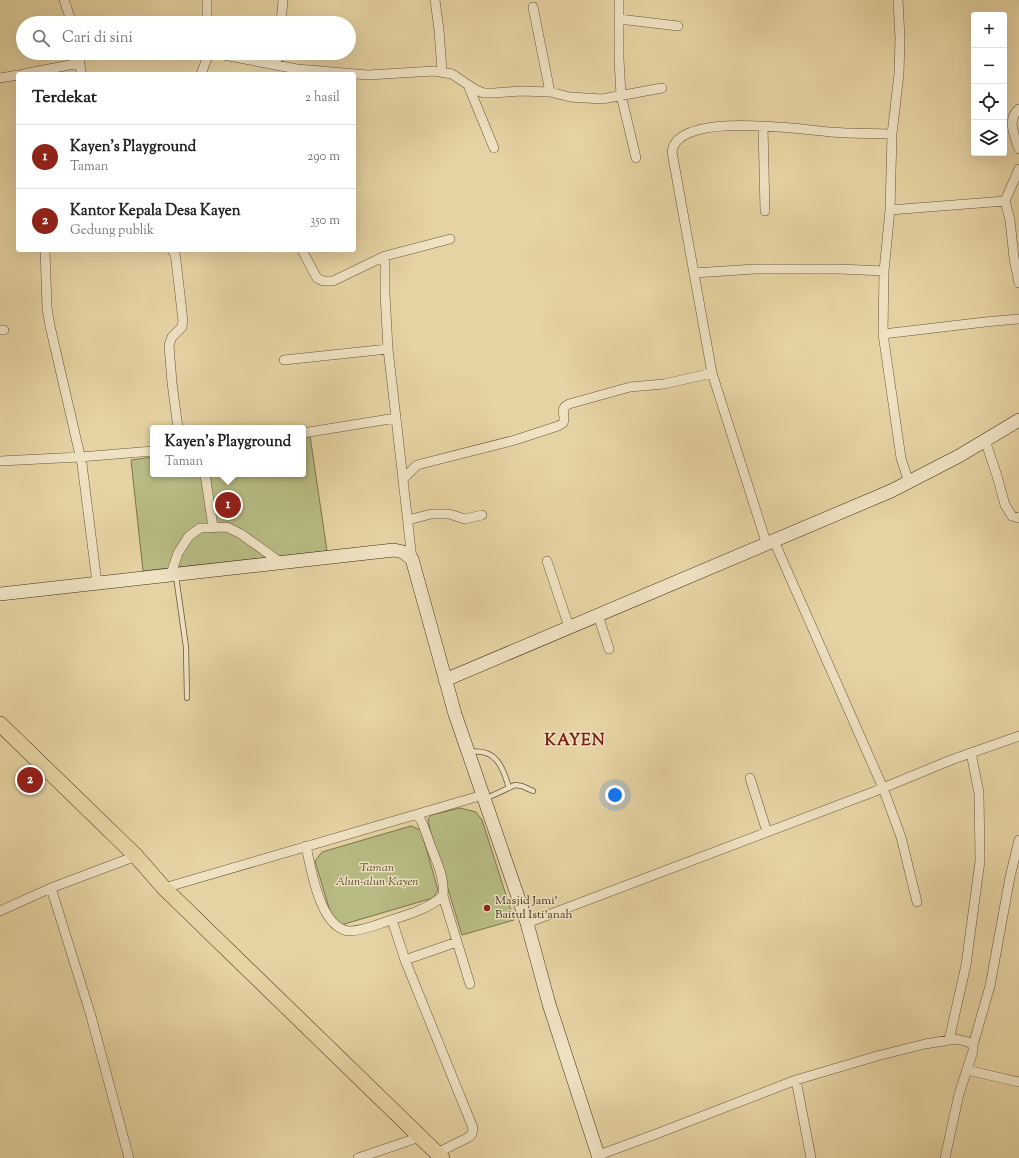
<!DOCTYPE html>
<html lang="id">
<meta charset="utf-8">
<style>
:root{--surface:#fff;--page:#f6f6f6;--text:#222;--muted:#767676;--line:#e0e0e0;--accent:#8f2418}
body{margin:0;font-family:"Sorts Mill Goudy",serif;background:var(--page);color:var(--text)}
.controls{position:absolute;right:12px;top:12px;display:grid;overflow:hidden;border-radius:4px;box-shadow:0 4px 16px #0002}
.controls button{width:36px;height:36px;display:grid;place-items:center;padding:0;border:0;border-bottom:1px solid var(--line);background:var(--surface);color:var(--text);font:20px sans-serif}
.you{position:absolute;left:615px;top:795px;width:14px;height:14px;margin:-10px;border:3px solid #fff;border-radius:50%;background:#1a73e8;box-shadow:0 0 0 6px #1a73e833}
.badge{display:grid;place-items:center;width:26px;height:26px;border-radius:50%;background:var(--accent);color:#fff;font-size:13px;font-weight:700}
.pin{position:absolute;translate:-50% -50%;border:2px solid #fff;box-shadow:0 1px 4px #0006}
.popup{position:absolute;left:150px;top:425px;width:156px;height:52px;box-sizing:border-box;display:grid;place-content:center;border-radius:4px;background:var(--surface);filter:drop-shadow(0 1px 3px #0005);font-size:13px;white-space:nowrap;color:var(--muted)}
.popup b{font-size:15px;color:var(--text)}
.popup::after{content:'';position:absolute;left:50%;top:100%;margin-left:-8px;border:8px solid transparent;border-top-color:var(--surface)}
.list{margin:0;padding:0;list-style:none}
h2{display:flex;justify-content:space-between;align-items:center;height:52px;margin:0;padding:0 16px;font-size:17px}
h2 small{font-size:13px;font-weight:400;color:var(--muted)}
.list li{display:grid;grid-template-columns:26px 1fr auto;gap:12px;align-items:center;box-sizing:border-box;height:64px;padding:0 16px;border-top:1px solid var(--line)}
.list b{display:block;font-size:15px;white-space:nowrap}
.list p{margin:0;font-size:13px;white-space:nowrap;color:var(--muted)}
.list em{font-size:13px;font-style:normal;color:var(--muted)}
.icon{flex:none;width:22px;height:22px;fill:none;stroke:currentColor;stroke-width:2;stroke-linecap:round;stroke-linejoin:round}
.map{position:relative;flex:none;width:1019px;height:1158px;overflow:hidden}
.search{position:absolute;background:var(--surface);box-shadow:0 4px 16px #0002;left:16px;top:16px;width:340px;height:44px;display:flex;align-items:center;gap:10px;box-sizing:border-box;padding:0 14px;border-radius:22px;color:var(--muted);font-size:15px}
.panel{position:absolute;background:var(--surface);box-shadow:0 4px 16px #0002;left:16px;top:72px;width:340px;height:180px;border-radius:4px}
.map>svg:first-child{display:block}
.green{fill:#b8bb83;stroke:#7c744d}
.lines{fill:none;stroke-linecap:round;stroke-linejoin:round}
.lane-casing{stroke:#69563a;stroke-width:6}
.street-casing{stroke:#69563a;stroke-width:10}
.secondary-casing{stroke:#3f2d17;stroke-width:14}
.primary-casing{stroke:#3f2d17;stroke-width:16}
.lane{stroke:#efe2c3;stroke-width:4.5}
.street{stroke:#efe2c3;stroke-width:9}
.secondary{stroke:#efe2c3;stroke-width:13}
.primary{stroke:#e6d3a3;stroke-width:15}
.poi-dot{fill:#8f2418;stroke:#efe2c3;stroke-width:1.5}
.labels{text-anchor:middle;dominant-baseline:central;stroke-width:3;stroke-linejoin:round;paint-order:stroke}
.park-label{font-size:12px;font-style:italic;fill:#57492d;stroke:#efe2c3}
.poi-label{font-size:12px;fill:#3f2d17;stroke:#efe2c3;text-anchor:start}
.district-label{font-size:16px;font-weight:bold;letter-spacing:1px;fill:#7a1f14;stroke:#efe2c3}
</style>
<div class="map">
<svg width="1019" height="1158" viewBox="0 0 1019 1158">
<rect width="100%" height="100%" fill="#e6d3a3"/>
<filter id="stains"><feTurbulence type="fractalNoise" baseFrequency=".005" numOctaves="4"/><feColorMatrix values="0 0 0 0 .2 0 0 0 0 .09 0 0 0 0 .02 0 0 0 .5 -.17"/></filter>
<radialGradient id="worn" r=".72"><stop offset=".6" stop-color="#630" stop-opacity="0"/><stop offset="1" stop-color="#630" stop-opacity=".3"/></radialGradient>
<path class="green" d="M310 436 327 551 143 571 131 460 153 457V474H303V437Z
M460 808 476 812 482 820 514 920 462 935 430 830 428 819 431 815Z
M411 826 421 830 438 890 433 898 341 925 332 918 315 861 322 852Z"/>
<g class="lines">
<defs>
<path id="lane" d="M176 576 186 647 187 698
M470 752C496 748 503 767 509 788
M485 799 515 785 522 786 533 791"/>
<path id="street" d="M64 0 72 23
M435 0 439 30 442 71
M619 0V59L621 95 636 158
M898 0 900 38 899 74 892 134 890 210 884 271 883 334 901 458 909 483
M533 7 550 92
M619 19 678 26
M207 23V0
M281 23 283 0
M79 53 81 74
M213 53 297 69 368 75 434 71 452 74 476 90 484 93H494L521 91 550 92 570 97 602 99 662 88
M276 65 278 53
M23 74 80 63
M201 74 209 53
M0 78 18 75
M468 85 494 148
M1019 109C1006 119 1015 137 1019 149
M763 126 765 211
M1019 169 1005 201 1010 220 1014 258 1019 283
M890 210 1005 201
M45 250 47 308 50 326 82 464 97 583
M172 250 175 254 176 260 183 321 182 327 172 337 169 345 172 383 178 428
M302 250 317 278 323 281H333L385 256 450 239
M385 256V294L388 349 396 418
M694 273 755 269H840L884 271
M0 330H4
M883 334 985 322 1019 319
M284 360 388 349
M712 373 672 152C677 110 802 130 831 132 851 134 872 133 892 134
M303 433 396 418 412 559
M985 440 997 476 1005 505 1012 516 1019 518
M0 461 80 457 153 451
M205 474 213 527
M404 478 417 465 515 440 558 426 563 423C567 415 558 409 569 404L630 387 664 384 712 373 767 545
M408 520 431 514H449L465 519 482 515
M774 541 883 788 901 837 917 902
M547 561 569 627
M171 574 178 553 189 536 200 528 227 527 241 534 280 562
M598 615 609 649
M750 778 767 832
M306 846C311 869 320 928 349 931 362 931 376 925 388 921 407 915 428 909 443 896 445 878 437 863 431 847 427 836 424 825 418 815
M51 888 91 1016 129 1158
M164 888 483 795
M443 896 470 984
M0 911 51 888 136 856
M392 920 405 960
M527 923 873 792 951 760 1019 736
M949 1040 966 965 980 861 979 793 971 753
M973 1045 990 986 1010 877 1019 840
M967 1070 1019 1082
M796 1080 811 1158
M437 1153 469 1137 472 1134 473 1128 405 960 457 942
M599 1155 656 1134 796 1080 877 1056 925 1044 956 1039 968 1042 973 1045V1051L959 1094 945 1158
M358 1158 420 1137"/>
<path id="secondary" d="M0 594 394 550 403 552 412 559 455 714 527 923 549 1004 599 1158
M445 680 891 491 959 456 1019 420"/>
<path id="primary" d="M0 724 136 856 164 888 442 1158"/>
</defs>
<use href="#lane" class="lane-casing"/>
<use href="#street" class="street-casing"/>
<use href="#secondary" class="secondary-casing"/>
<use href="#primary" class="primary-casing"/>
<use href="#lane" class="lane"/>
<use href="#street" class="street"/>
<use href="#secondary" class="secondary"/>
<use href="#primary" class="primary"/>
</g>
<circle class="poi-dot" cx="487" cy="908" r="4"/>
<g class="labels">
<g class="park-label">
<text x="377" y="868">Taman<tspan x="377" dy="14">Alun-alun Kayen</tspan></text>
</g>
<g class="poi-label">
<text x="495" y="901">Masjid Jami'<tspan x="495" dy="14">Baitul Isti'anah</tspan></text>
</g>
<g class="district-label">
<text x="575" y="741">KAYEN</text>
</g>
</g>
<rect width="100%" height="100%" filter="url(#stains)"/>
<rect width="100%" height="100%" fill="url(#worn)"/>
</svg>
<div class="controls">
<button>+</button>
<button>−</button>
<button><svg class="icon" aria-label="locate" viewBox="0 0 24 24"><circle cx="12" cy="12" r="6"/><path d="M12 2v4M12 18v4M2 12h4M18 12h4"/></svg></button>
<button><svg class="icon" aria-label="layers" viewBox="0 0 24 24"><path d="M12 4l9 5-9 5-9-5zM3 14l9 5 9-5"/></svg></button>
</div>
<div class="you"></div>
<div class="pin badge" style="left:228px;top:505px">1</div>
<div class="popup"><b>Kayen's Playground</b>Taman</div>
<div class="pin badge" style="left:30px;top:780px">2</div>
<div class="search"><svg class="icon" aria-label="search" viewBox="0 0 24 24"><circle cx="10" cy="10" r="6"/><path d="M15 15l6 6"/></svg>Cari di sini</div>
<section class="panel">
<h2>Terdekat<small>2 hasil</small></h2>
<ul class="list">
<li><span class="badge">1</span><div><b>Kayen's Playground</b><p>Taman</p></div><em>290 m</em></li>
<li><span class="badge">2</span><div><b>Kantor Kepala Desa Kayen</b><p>Gedung publik</p></div><em>350 m</em></li>
</ul>
</section>
</div>
